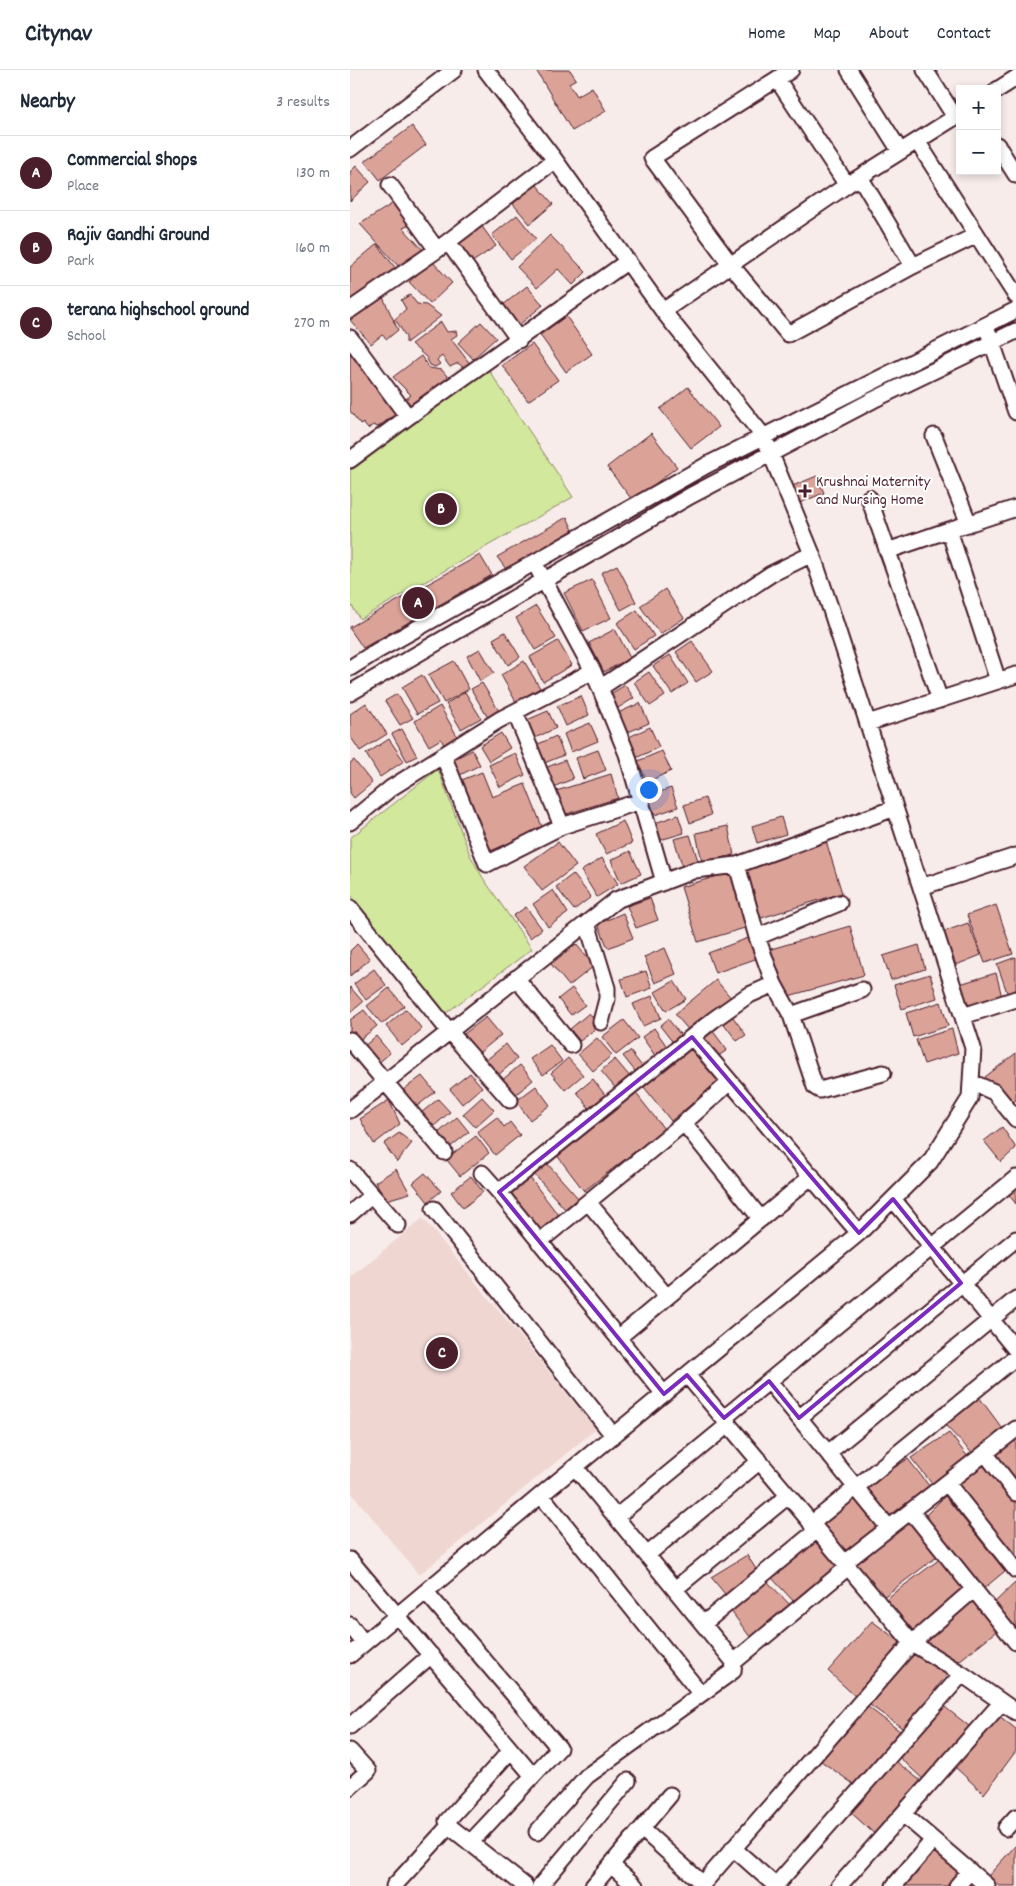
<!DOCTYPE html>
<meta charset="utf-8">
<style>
:root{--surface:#fff;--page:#f2f2f3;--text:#1f2937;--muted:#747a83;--line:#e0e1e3;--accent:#4a1f2b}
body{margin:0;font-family:Dekko,sans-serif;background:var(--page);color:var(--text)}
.controls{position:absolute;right:15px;top:15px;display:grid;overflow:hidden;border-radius:0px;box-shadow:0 2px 8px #0003}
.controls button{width:45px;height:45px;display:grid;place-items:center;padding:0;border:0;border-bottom:1px solid var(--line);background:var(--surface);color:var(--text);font:25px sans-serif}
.you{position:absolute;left:298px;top:719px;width:18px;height:18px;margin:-12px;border:4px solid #fff;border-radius:50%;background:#1a73e8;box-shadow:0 0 0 8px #1a73e833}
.badge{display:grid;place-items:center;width:32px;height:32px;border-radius:50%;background:var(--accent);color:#fff;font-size:16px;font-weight:700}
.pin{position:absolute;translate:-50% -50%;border:2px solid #fff;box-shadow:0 1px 5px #0006}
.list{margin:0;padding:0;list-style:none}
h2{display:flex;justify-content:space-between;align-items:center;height:65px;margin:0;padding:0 20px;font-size:21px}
h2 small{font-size:16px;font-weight:400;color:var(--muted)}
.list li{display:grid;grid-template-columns:32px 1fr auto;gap:15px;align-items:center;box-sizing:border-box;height:75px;padding:0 20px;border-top:1px solid var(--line)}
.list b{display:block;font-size:19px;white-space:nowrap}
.list p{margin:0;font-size:16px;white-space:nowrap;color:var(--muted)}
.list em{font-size:16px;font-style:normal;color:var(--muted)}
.map{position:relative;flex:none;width:666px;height:1816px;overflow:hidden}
header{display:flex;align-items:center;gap:30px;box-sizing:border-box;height:70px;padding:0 25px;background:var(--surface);border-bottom:1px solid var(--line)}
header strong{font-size:24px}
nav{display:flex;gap:28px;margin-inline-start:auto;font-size:18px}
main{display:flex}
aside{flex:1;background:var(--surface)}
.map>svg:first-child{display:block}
.built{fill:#efd6d1}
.green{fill:#d1e89d;stroke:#8e8464}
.building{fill:#dba298;stroke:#4a1f2b}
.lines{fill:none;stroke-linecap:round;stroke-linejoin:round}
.minor-casing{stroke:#4a1f2b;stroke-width:19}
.minor{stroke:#fff;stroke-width:15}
.marked{fill:none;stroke:#7b2cbf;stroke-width:4;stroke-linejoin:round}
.poi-dot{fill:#4a1f2b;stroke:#fff;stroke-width:2}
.labels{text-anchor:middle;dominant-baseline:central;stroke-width:4;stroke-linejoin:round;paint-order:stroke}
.poi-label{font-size:16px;fill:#4a1f2b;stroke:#fff;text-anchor:start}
</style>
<header>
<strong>Citynav</strong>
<nav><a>Home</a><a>Map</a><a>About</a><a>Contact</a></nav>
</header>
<main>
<aside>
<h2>Nearby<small>3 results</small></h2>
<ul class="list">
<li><span class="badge">A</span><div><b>Commercial Shops</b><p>Place</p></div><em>130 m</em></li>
<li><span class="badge">B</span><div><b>Rajiv Gandhi Ground</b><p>Park</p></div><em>160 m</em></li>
<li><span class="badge">C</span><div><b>terana highschool ground</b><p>School</p></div><em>270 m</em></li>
</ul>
</aside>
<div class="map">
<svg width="666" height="1816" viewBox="0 0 666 1816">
<rect width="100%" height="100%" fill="#f8ecea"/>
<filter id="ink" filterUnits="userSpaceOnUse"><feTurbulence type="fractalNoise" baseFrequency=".02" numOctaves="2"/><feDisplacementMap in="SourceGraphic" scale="10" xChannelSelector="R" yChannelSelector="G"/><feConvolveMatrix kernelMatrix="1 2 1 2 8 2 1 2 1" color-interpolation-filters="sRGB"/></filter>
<g filter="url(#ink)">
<path class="built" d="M73 1148 246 1359 69 1505 0 1421V1208Z"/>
<path class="green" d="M138 299 223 427 10 549 0 533V400Z
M88 699 120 785 133 808 182 879 96 943 0 824V768Z"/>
<path class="building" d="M186 0H220L226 9 219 13 227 26 242 17 256 41 222 61Z
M62 56 76 75 30 110 15 91Z
M6 96 20 112 0 131V102Z
M186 114 203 134 180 154 163 134Z
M45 132 60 155 53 158 74 181 49 197 10 154Z
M167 145 186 169 161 189 142 165Z
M131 155 146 176 121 193 107 173Z
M200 165 236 202 223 215 208 199 187 218 167 197Z
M27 174 47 200 0 235V197Z
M82 191 102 213 80 234 59 212Z
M177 216 193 235 169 255 153 235Z
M32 225 48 260 37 269 32 265 21 274 0 250Z
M60 225 67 234 76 235 91 246 56 273V267L47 252 43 251 56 239 51 230Z
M216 246 242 284 216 302 190 265Z
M91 252 97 262 106 261 107 265 101 269 121 295 114 298 108 293 100 297 92 286 87 290 90 294 85 297 80 295 76 287 61 274Z
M131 252 146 268 123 289 108 273Z
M0 274 48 342 28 357 23 355 18 359 13 353 11 355 0 341Z
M182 274 208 310 178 331 152 295Z
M71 286 79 298 92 300 101 311 63 338 56 329 61 325 43 307Z
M338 317 369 357 341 378 310 339Z
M301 363 327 397 283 431 257 397Z
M467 406 474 423 447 434 440 417Z
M217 447 223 460 169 492 156 499 147 487Z
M130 485 142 505 13 578 0 559V557Z
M267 495 286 532 271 540 251 503Z
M242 510 261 548 233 561 214 523Z
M315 519 334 548 310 564 290 536Z
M186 536 206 568 185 580 166 548Z
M287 540 304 566 284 579 267 553Z
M265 559 280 588 254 602 239 573Z
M155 562 170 587 158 595 143 569Z
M208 571 222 595 193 612 180 587Z
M342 571 363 601 346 612 326 582Z
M130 579 144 603 130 611 117 586Z
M320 585 338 613 322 624 303 596Z
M104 591 119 619 94 633 78 605Z
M174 591 190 618 166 632 151 605Z
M299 602 315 626 300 636 284 612Z
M72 605 88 633 67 644 52 617Z
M132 613 149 641 138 648 121 619Z
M275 615 284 628 268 638 259 625Z
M115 622 131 648 111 659 96 634Z
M47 624 63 648 50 655 35 631Z
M231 626 239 645 216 656 207 636Z
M16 633 37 664 10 681 0 666V644Z
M290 633 299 653 276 663 268 643Z
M90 636 110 671 96 679 91 669 79 676 65 651Z
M198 641 206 658 185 668 177 650Z
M240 653 248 671 221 682 214 664Z
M300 657 309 677 286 688 277 668Z
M52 659 67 686 57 691 42 664Z
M151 663 160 678 139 691 130 676Z
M206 666 214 685 192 694 184 676Z
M39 669 54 691 30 707 16 684Z
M122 680 130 695 108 706 100 691Z
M248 680 256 700 233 709 226 688Z
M312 681 321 701 297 712 288 691Z
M165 683 175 705 150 717 139 695Z
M4 690 22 713 4 728 0 723V693Z
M215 690 223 709 203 717 195 698Z
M132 702 142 727 175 714 193 759 138 782 109 711Z
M261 704 268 728 210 746 203 722Z
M321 718 328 737 305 745 298 726Z
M355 728 361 745 340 753 334 735Z
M328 745 334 763 310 770 305 753Z
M431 747 436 764 407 773 402 756Z
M273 751 282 773 256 784 246 764Z
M378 756 384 785 352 792 346 763Z
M340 765 349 794 333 798 324 769Z
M476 771 492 823 408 849 392 797Z
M208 772 226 796 192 821 174 796Z
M280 781 291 804 271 813 261 790Z
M252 788 268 814 247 827 231 801Z
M381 802 398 857 348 872 331 817Z
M223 804 241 827 224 840 206 817Z
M203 820 218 843 198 857 183 834Z
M300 828 308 850 286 858 277 836Z
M646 835 663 884 635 893 617 845Z
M176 837 192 859 180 868 163 846Z
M273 843 283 868 258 878 248 854Z
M618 853 631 885 606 895 593 862Z
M500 856 514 905 435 927 421 879Z
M401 867 408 888 365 903 358 883Z
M7 874 20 889 0 906V881Z
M226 874 244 896 219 916 201 894Z
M569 875 575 899 541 910 533 886Z
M315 878 326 904 305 913 294 887Z
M666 887V923L658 925 647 894Z
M24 899 36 915 16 930 4 914Z
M296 901 302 918 277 927 271 909Z
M646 903 652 927 618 938 610 914Z
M580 904 587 928 552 939 544 915Z
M366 910 382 929 341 963 325 944Z
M324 911 336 929 316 941 305 922Z
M0 917 13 932 0 943Z
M39 918 54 936 32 954 17 936Z
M222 918 235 935 221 945 208 929Z
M302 926 311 948 293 956 283 934Z
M591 932 598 956 563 967 556 943Z
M56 939 72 959 52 976 36 956Z
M14 940 27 956 7 972 0 963V950Z
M239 943 250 955 230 971 220 959Z
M380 943 396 965 387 971 371 950Z
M136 947 151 965 129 983 114 964Z
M318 949 333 968 325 975 310 956Z
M274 950 288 968 266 985 252 967Z
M304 958 318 978 306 987 292 967Z
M602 959 608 983 574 994 566 970Z
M362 960 377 980 364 989 350 969Z
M26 966 40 983 26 995 12 978Z
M247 968 262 985 243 1001 228 984Z
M341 971 372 1009 321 1051 290 1012Z
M156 974 167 989 147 1006 135 991Z
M200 975 212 991 193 1005 180 989Z
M280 981 295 1000 288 1005 273 986Z
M666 983V1030L658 1036 635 1007Z
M218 988 233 1005 215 1020 201 1003Z
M265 989 281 1008 267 1020 251 1001Z
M170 995 183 1010 164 1026 151 1011Z
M120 1003 132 1017 112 1034 100 1019Z
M72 1006 85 1022 66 1037 53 1020Z
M243 1009 258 1029 242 1042 227 1022Z
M186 1016 200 1035 180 1050 166 1031Z
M285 1022 314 1059 234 1121 206 1084Z
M132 1027 144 1040 125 1057 113 1044Z
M88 1029 100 1042 83 1057 71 1043Z
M39 1030 50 1054 24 1074 10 1049Z
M107 1047 119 1062 99 1078 87 1064Z
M147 1047 154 1057 160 1052 170 1065 145 1085 127 1062Z
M652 1057 666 1078 651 1092 634 1071Z
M49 1063 62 1073 47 1092 34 1074Z
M126 1066 139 1083 110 1106 96 1089Z
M195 1091 228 1128 215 1139 182 1102Z
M46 1099 60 1123 36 1130 25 1112Z
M75 1103 91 1121 78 1132 63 1113Z
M177 1104 209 1146 190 1161 158 1119Z
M121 1106 133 1122 113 1138 101 1122Z
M666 1112V1134L656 1121Z
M626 1323 652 1358 623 1384 592 1352Z
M599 1363 618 1387 583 1415 561 1388Z
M666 1364V1417L643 1387Z
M558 1389 580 1417 541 1451 511 1418Z
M634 1393 666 1431V1492L605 1418Z
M505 1423 533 1455 493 1486 468 1452Z
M595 1426 655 1501 632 1520 575 1446Z
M561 1450 588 1486 532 1528 504 1496Z
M463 1469 491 1497 446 1534 421 1507Z
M397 1485 409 1504 379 1529 361 1507Z
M590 1489 618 1520 564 1566 533 1531Z
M414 1508 443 1538 403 1571 378 1537Z
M665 1513 666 1515V1560L644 1533Z
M619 1527 649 1559 604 1595 573 1570Z
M522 1551 550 1572 508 1629 478 1601Z
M564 1579 597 1604 555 1660 517 1633Z
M591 1634 619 1656 576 1712 547 1685Z
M518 1637 551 1662 509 1718 471 1691Z
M648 1645 666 1659V1681L634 1724 604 1696Z
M543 1689 571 1711 528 1767 498 1740Z
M666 1775V1816H649L638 1806Z
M583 1778 610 1799 598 1816H550Z"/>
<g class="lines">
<defs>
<path id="minor" d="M499 0 550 81
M575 0 605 47
M427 9 441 0
M647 20 666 8
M567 71 666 226
M647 75 666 105
M0 79 104 0
M510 107 563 196
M40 115 87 180
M497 115 427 9 302 88 381 195 438 264 563 196 627 165
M98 172 169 270
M0 240 87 180 205 90
M313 241 497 115 610 44
M639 264 666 342
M0 268 58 347
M584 366 619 454
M0 390 58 347 278 191
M519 428 590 630
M537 481 599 460
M189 501 243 601 277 684 314 812
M0 598 27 581 357 395 666 240
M648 611 599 460 666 438
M250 618 421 504 462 484
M0 623 340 426 523 330 666 261
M165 642 212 756
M518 653 666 605
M93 685 137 794 212 756 291 731
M0 752 41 718 149 650 243 601
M387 795 407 867 424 914 441 945 465 1017 470 1020 533 1003
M571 817 666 786
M0 838 99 961 160 1030
M237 853 257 918V929L251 952
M407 867 489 833
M166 908 221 975
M441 945 512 920
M613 946 666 929
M342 967 509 1163
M0 970 94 1082
M621 1012 644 1022 666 1049
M0 1040 266 830 345 800 387 795 545 738
M334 1053 411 1149
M0 1100 48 1155
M132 1103 149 1122 314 1324
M149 1122 363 950 397 926 424 914
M543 1129 666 1280
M238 1132 317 1227
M84 1139 263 1365
M0 1144 22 1125
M189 1172 334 1053 380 1012
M268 1268 462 1106
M337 1305 562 1573 612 1604 666 1642
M419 1311 539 1458
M374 1348 666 1108
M449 1348 666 1169
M478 1383 666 1229
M635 1383 666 1423
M597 1413 666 1500
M191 1425 351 1624
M561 1441 666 1572
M266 1447 379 1354
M461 1454 666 1287
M297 1485 410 1391
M0 1490 183 1706
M494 1493 666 1359
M325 1519 438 1426
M76 1522 209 1678 120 1773
M353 1554 467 1460
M0 1555 14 1573
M0 1585 191 1425 509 1163 580 1092 620 1028 623 978 481 540 462 484 414 367 313 241 205 90 136 0
M384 1592 498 1497
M0 1656 81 1585
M0 1681 18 1701 0 1717
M553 1744 637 1816
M99 1756 97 1751 161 1680
M656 1758 666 1747
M292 1759 353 1814
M187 1762 237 1706 383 1601 384 1592 225 1397
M383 1778 426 1816
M261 1795 285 1816
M44 1816 99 1756 175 1816
M190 1816 278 1711
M243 1816 320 1725
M351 1816 562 1573 624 1519
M425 1816 612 1604
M489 1816 652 1632
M544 1816 583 1770
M607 1816 620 1801"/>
</defs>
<use href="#minor" class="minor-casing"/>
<use href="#minor" class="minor"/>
</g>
</g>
<path class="marked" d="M342 967 509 1163 543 1129 611 1213 449 1348 419 1311 374 1348 337 1305 314 1324 149 1122Z"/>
<path class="poi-dot" d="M452.5 413.5h5v5h5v5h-5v5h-5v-5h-5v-5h5z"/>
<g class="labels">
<g class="poi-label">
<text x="466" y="412">Krushnai Maternity<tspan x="466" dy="18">and Nursing Home</tspan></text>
</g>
</g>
</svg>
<div class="controls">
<button>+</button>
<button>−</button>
</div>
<div class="you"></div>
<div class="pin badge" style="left:68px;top:533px">A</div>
<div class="pin badge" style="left:91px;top:439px">B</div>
<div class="pin badge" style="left:92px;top:1283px">C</div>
</div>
</main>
